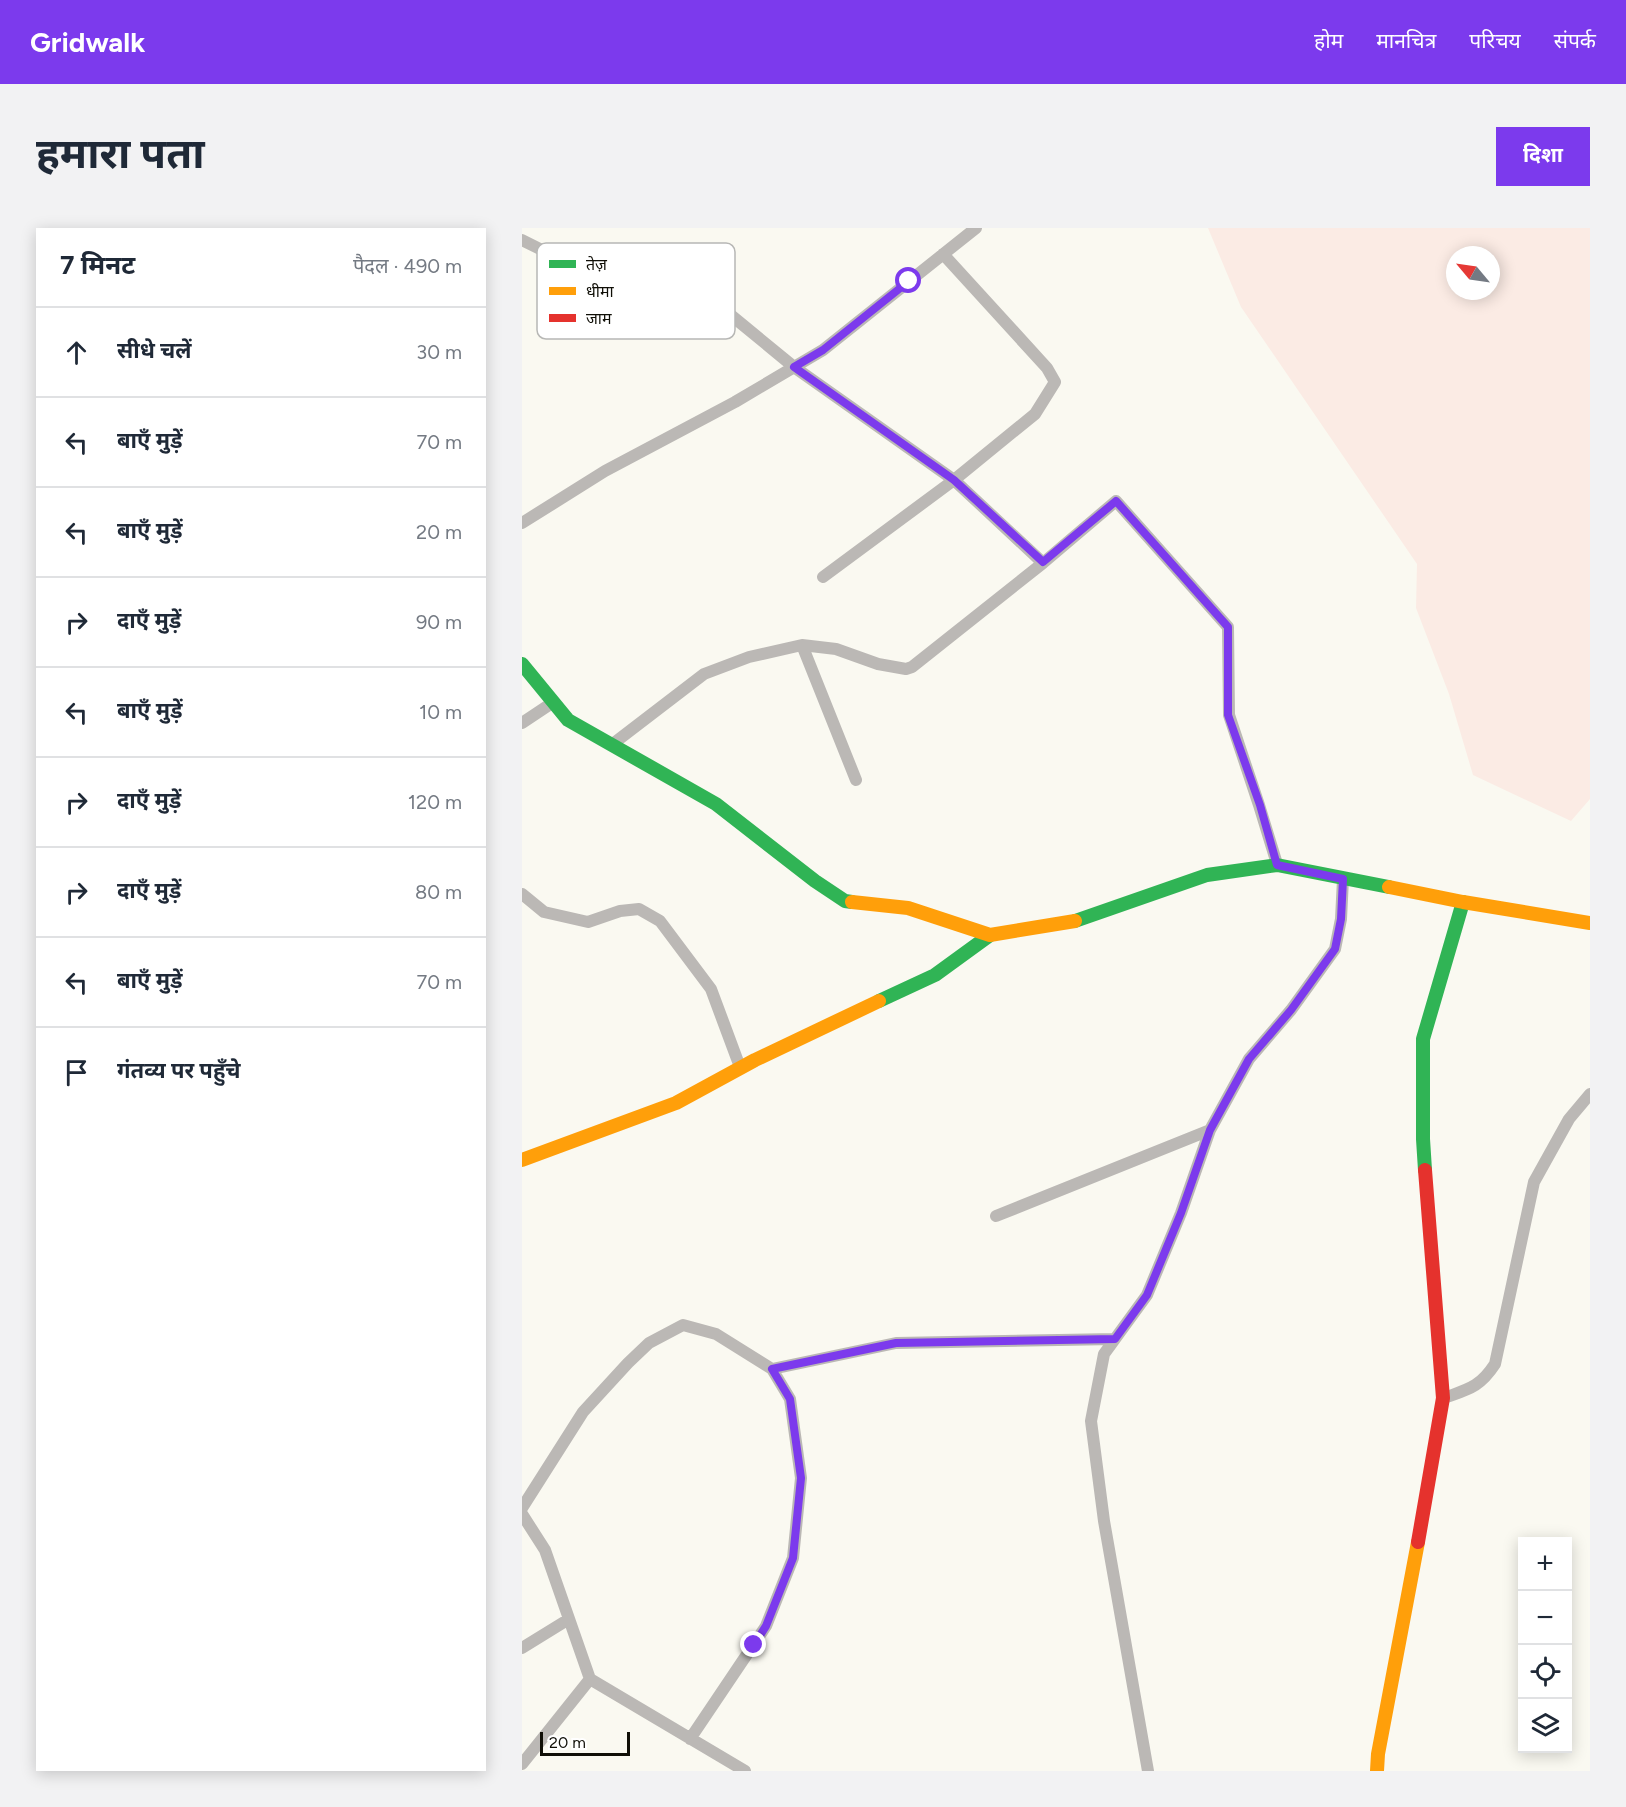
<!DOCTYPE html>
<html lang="hi">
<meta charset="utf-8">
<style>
:root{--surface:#fff;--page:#f2f2f3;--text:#1f2937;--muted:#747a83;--line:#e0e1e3;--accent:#7c3aed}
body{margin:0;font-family:Figtree,"Noto Sans Devanagari",sans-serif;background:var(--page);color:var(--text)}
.controls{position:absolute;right:18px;bottom:18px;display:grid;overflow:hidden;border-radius:0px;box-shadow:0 3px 15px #0003}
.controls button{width:54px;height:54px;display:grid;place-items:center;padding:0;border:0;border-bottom:2px solid var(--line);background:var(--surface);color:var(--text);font:30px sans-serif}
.compass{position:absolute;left:924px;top:18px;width:54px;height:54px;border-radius:50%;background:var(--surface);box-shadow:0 3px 15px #0003;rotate:299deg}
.scale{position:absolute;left:18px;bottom:15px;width:90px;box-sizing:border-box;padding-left:6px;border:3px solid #100f07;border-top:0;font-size:16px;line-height:21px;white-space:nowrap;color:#100f07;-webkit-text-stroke:4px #fff;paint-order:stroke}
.stop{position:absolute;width:18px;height:18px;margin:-14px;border:4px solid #7c3aed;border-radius:50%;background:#fff}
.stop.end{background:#7c3aed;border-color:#fff;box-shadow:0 2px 6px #0008}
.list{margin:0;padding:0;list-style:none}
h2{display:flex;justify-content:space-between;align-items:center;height:78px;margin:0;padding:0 24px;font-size:26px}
h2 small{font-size:20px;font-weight:400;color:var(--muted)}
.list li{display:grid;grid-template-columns:39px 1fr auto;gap:18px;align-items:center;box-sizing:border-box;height:90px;padding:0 24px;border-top:2px solid var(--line)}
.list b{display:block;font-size:22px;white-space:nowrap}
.list em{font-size:20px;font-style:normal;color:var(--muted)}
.icon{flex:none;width:33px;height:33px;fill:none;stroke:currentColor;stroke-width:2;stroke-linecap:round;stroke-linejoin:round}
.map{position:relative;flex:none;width:1068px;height:1543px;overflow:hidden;border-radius:0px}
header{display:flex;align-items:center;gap:36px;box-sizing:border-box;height:84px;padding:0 30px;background:var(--accent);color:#fff}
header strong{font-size:28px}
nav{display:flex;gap:33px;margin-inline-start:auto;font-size:21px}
.intro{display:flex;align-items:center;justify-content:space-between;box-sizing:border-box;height:144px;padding:0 36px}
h1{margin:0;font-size:42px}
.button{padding:15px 27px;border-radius:0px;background:var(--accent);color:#fff;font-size:21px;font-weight:700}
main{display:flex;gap:36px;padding:0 36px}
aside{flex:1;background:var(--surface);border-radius:0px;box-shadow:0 3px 15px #0003}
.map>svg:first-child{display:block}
.green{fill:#fbebe4;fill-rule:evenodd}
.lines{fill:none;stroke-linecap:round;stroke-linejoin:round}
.lane{stroke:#bbb8b5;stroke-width:12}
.fast{stroke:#30b455;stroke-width:14}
.slow{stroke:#ff9f0a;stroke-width:14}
.jam{stroke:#e5322d;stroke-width:14}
.route{stroke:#7c3aed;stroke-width:8}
.key{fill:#fff;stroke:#b7b7b5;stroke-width:1.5}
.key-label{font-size:16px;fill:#100f07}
</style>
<header>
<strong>Gridwalk</strong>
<nav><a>होम</a><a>मानचित्र</a><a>परिचय</a><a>संपर्क</a></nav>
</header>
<div class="intro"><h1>हमारा पता</h1><a class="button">दिशा</a></div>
<main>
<aside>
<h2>7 मिनट<small>पैदल · 490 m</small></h2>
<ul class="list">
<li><svg class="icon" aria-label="ahead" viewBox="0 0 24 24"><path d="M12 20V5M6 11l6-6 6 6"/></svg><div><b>सीधे चलें</b></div><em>30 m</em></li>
<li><svg class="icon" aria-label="left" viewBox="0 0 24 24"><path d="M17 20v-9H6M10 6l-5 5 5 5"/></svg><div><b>बाएँ मुड़ें</b></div><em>70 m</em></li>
<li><svg class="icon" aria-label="left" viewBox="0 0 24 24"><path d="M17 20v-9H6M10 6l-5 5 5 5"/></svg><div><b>बाएँ मुड़ें</b></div><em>20 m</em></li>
<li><svg class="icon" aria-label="right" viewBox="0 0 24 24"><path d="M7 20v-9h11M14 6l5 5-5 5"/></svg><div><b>दाएँ मुड़ें</b></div><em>90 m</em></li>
<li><svg class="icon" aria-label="left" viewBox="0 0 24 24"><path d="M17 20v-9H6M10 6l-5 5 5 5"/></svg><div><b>बाएँ मुड़ें</b></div><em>10 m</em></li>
<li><svg class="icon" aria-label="right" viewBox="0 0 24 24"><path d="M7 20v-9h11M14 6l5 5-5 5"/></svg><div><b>दाएँ मुड़ें</b></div><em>120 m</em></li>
<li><svg class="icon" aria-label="right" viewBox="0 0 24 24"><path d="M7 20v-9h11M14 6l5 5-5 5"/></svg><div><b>दाएँ मुड़ें</b></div><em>80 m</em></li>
<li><svg class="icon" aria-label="left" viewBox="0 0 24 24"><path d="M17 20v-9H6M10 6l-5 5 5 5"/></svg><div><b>बाएँ मुड़ें</b></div><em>70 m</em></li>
<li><svg class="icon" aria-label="arrive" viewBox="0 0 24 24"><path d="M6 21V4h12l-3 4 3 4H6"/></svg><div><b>गंतव्य पर पहुँचे</b></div></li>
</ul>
</aside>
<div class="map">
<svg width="1068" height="1543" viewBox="0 0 1068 1543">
<rect width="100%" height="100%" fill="#faf9f1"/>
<path class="green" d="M686 0H1068V571L1049 593 951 547 927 466 894 380 895 336 719 79ZM933 27H969V63H933Z"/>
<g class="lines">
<path class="lane" d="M0 12 20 22 138 53 188 70 272 139 432 252 521 335
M0 295 83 243 213 174 301 122 454 0
M301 349 432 252 513 186 533 154 525 140 421 26
M280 417 334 552
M0 495 30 475
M92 515 182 446 227 429 280 417 314 421 356 436 384 441 390 439 521 335 594 273 706 399 707 487 737 577 755 636
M0 666 22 684 66 694 98 683 117 681 138 693 189 761 218 839
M474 988 688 902
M250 1141 374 1115 593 1111
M922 1170C947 1161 958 1159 973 1136L1012 954 1047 891 1068 866
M0 1280 61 1184 106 1135 127 1115 161 1097 194 1106 250 1141 268 1171 279 1250 271 1330 244 1398 168 1511
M0 1286 23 1322 68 1451 223 1543
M0 1420 47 1391
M0 1536 68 1451
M626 1543 582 1293 569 1193 582 1126 625 1067 659 985 688 902 727 831 769 782 813 721 819 691 821 651"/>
<path class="fast" d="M0 436 46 492 194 576 293 653 323 673 330 674
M553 693 685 647 755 637 867 659
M357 773 413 747 468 707
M903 942 901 911V811L941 674"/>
<path class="slow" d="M867 659 941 674 1068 695
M330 674 386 680 468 707 553 693
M0 932 154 875 233 832 357 773
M855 1543 856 1526 896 1314"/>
<path class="jam" d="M896 1314 921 1170 903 942"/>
</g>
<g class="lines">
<path class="route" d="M232 1417 244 1398 271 1330 279 1250 268 1171 250 1141 374 1115 593 1111 625 1067 659 985 688 902 727 831 769 782 813 721 819 691 821 651 755 637 738 577 706 487V399L594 273 521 334 432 252 272 139 301 122 387 53"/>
</g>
<rect x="15" y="15" width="198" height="96" rx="9" class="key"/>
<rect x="27" y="32" width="27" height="8" fill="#30b455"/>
<rect x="27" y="59" width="27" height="8" fill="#ff9f0a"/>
<rect x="27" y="86" width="27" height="8" fill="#e5322d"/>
<g class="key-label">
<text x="64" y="42">तेज़</text>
<text x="64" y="69">धीमा</text>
<text x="64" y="96">जाम</text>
</g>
</svg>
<div class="controls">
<button>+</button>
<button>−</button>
<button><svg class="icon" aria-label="locate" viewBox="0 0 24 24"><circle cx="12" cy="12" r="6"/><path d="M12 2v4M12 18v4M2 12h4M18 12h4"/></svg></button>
<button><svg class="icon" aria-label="layers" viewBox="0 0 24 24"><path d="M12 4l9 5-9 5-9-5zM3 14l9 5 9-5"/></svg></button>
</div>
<svg class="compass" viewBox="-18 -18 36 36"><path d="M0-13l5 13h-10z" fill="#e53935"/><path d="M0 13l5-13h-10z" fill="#747a83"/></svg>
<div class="scale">20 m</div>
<div class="stop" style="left:387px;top:53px"></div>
<div class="stop end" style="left:232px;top:1417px"></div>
</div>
</main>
